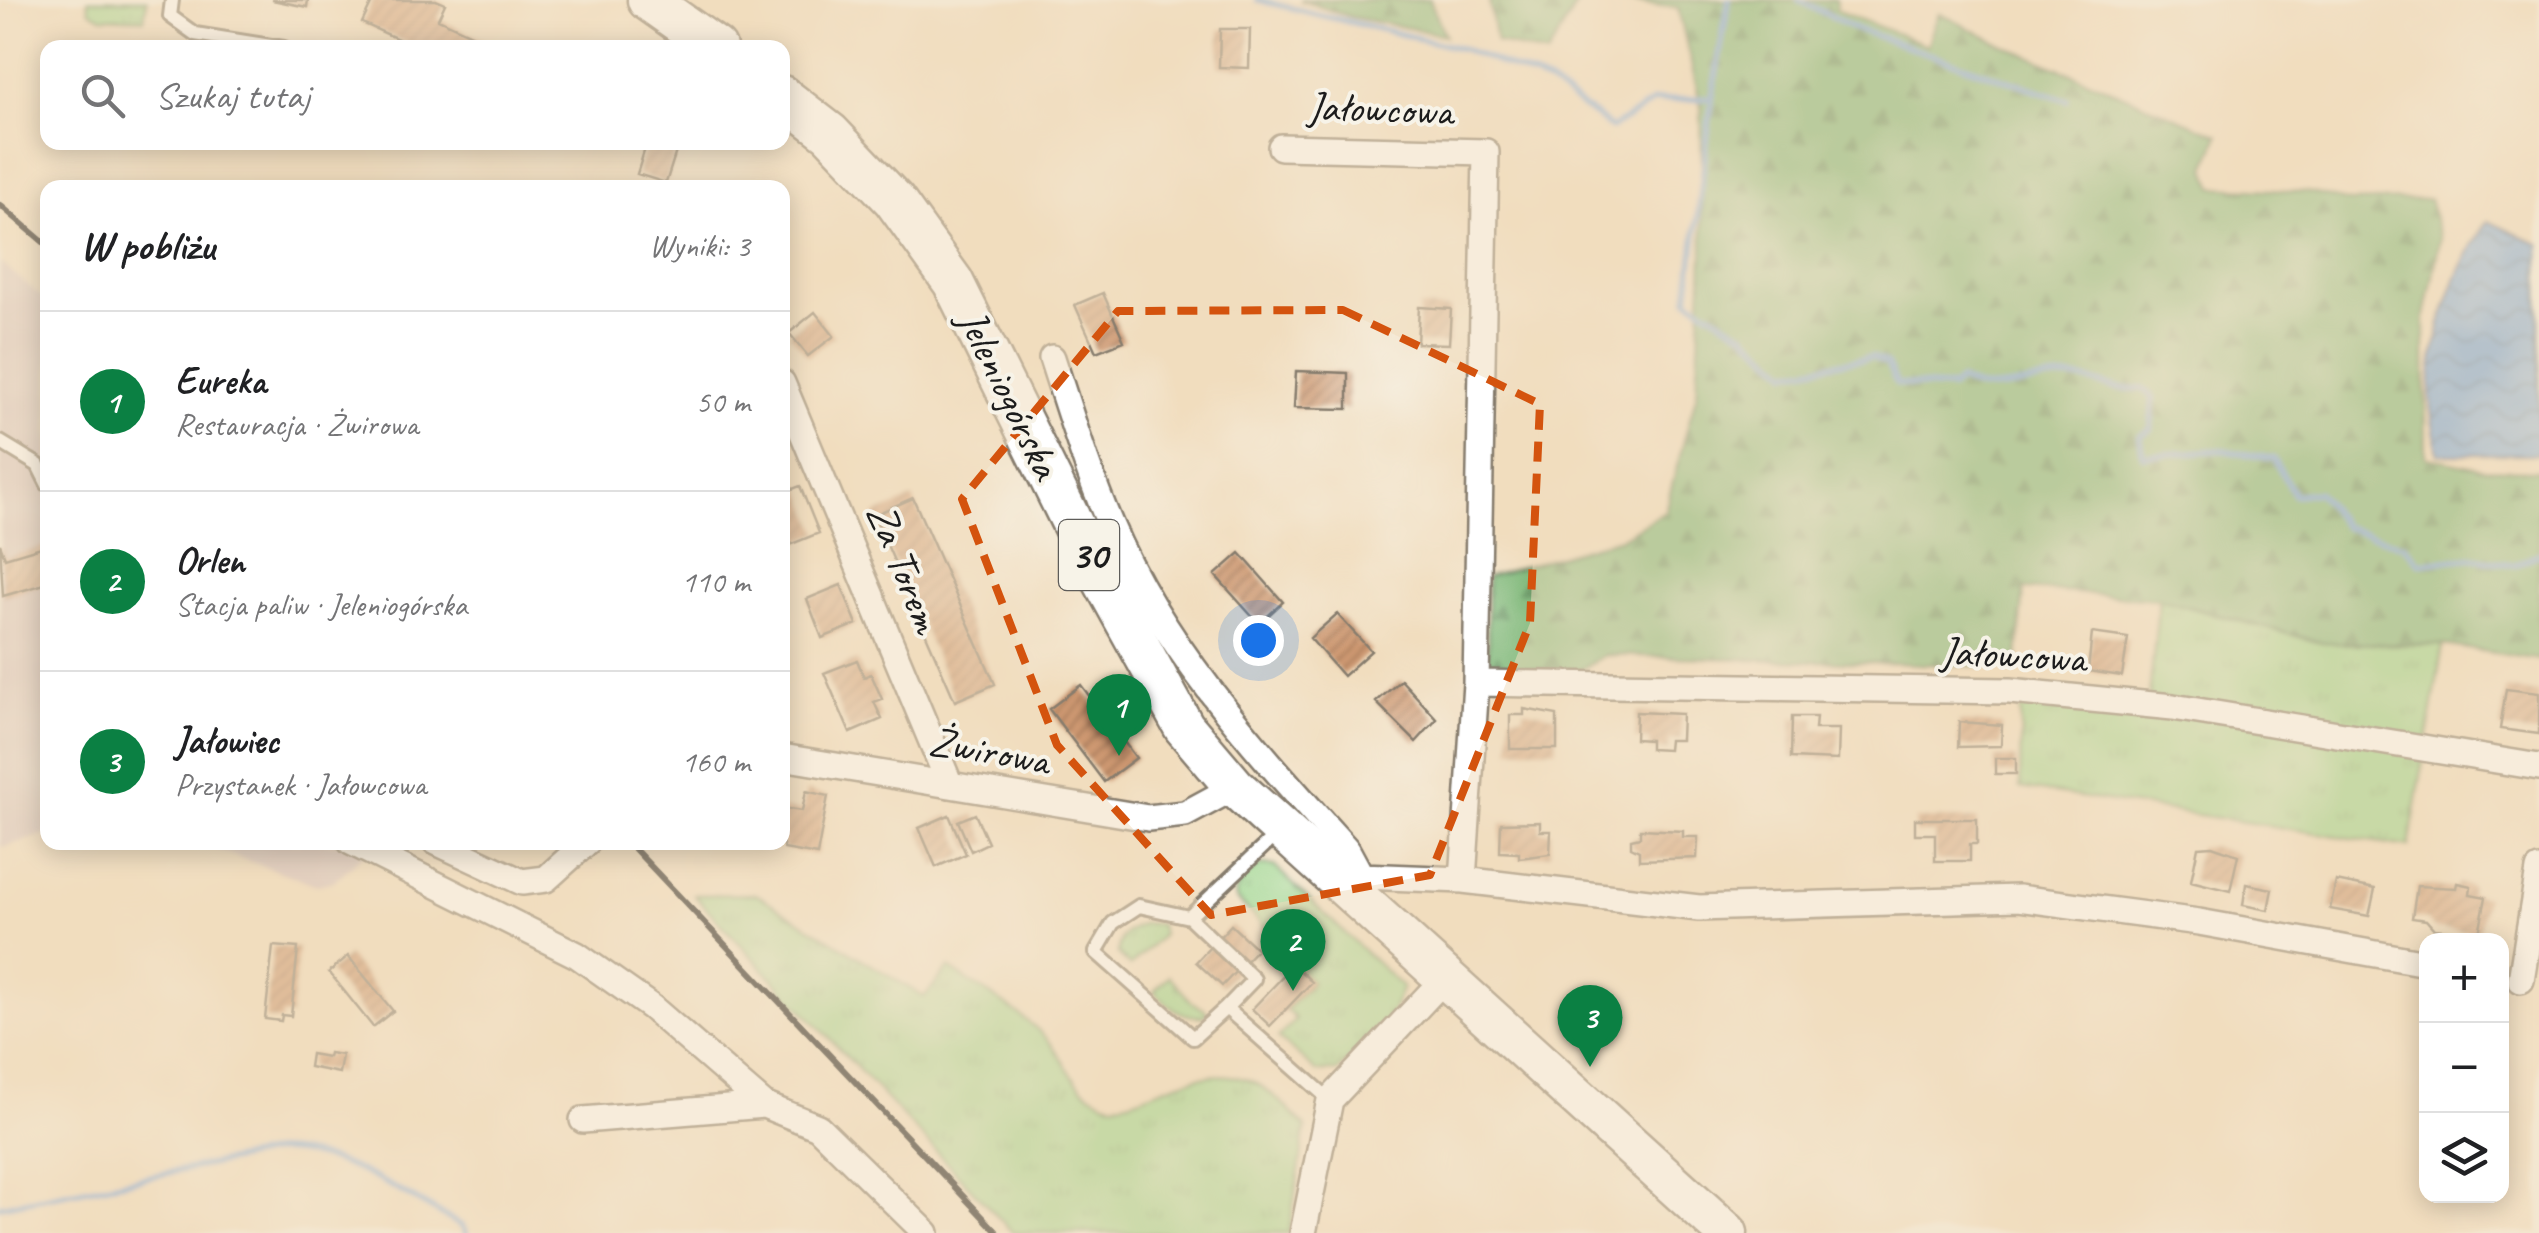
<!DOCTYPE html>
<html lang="pl">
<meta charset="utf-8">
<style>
:root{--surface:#fff;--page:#f2f2f2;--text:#202124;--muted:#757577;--line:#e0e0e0;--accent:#0b8043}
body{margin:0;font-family:Caveat,sans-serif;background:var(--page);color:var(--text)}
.controls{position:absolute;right:30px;bottom:30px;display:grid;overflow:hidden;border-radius:20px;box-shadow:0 5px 25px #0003}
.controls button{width:90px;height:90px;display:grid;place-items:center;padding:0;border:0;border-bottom:2px solid var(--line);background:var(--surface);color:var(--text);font:50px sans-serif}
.you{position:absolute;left:1258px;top:640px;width:35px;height:35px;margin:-25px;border:8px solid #fff;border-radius:50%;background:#1a73e8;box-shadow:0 0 0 15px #1a73e833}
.badge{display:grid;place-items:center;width:65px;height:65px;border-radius:50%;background:var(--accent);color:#fff;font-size:32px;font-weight:700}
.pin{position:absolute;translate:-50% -82px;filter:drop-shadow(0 2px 5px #0008)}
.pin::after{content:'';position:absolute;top:52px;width:35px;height:30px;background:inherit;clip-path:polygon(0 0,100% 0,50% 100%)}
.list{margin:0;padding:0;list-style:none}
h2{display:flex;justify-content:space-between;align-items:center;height:130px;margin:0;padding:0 40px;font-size:42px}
h2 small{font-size:32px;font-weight:400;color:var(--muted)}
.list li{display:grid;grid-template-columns:65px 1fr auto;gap:30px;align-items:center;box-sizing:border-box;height:180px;padding:0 40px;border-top:2px solid var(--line)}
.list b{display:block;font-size:38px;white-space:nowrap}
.list p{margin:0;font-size:32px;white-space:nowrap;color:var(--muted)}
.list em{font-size:32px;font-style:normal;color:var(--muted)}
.icon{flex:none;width:55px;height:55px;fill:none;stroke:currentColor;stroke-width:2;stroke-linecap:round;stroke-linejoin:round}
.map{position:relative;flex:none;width:2539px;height:1233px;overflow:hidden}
.search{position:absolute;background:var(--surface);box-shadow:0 5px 25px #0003;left:40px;top:40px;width:750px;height:110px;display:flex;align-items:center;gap:25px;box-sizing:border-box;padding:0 35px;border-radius:20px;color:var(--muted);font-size:38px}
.panel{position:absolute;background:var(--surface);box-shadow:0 5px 25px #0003;left:40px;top:180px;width:750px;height:670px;border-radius:20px}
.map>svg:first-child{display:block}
.industrial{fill:#d2bfc0}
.grass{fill:url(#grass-tufts);stroke:#5a7852;stroke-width:2.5}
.forest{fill:url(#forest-firs);stroke:#4a6948;stroke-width:2.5}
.water{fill:url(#water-waves);stroke:#46607c;stroke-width:2.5}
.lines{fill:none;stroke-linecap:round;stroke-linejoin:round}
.stream{stroke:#70a3db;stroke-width:6}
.building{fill:url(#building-hatch)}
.service-casing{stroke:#867c6d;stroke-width:18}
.minor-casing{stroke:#867c6d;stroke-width:30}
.primary-casing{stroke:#867c6d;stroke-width:45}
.service{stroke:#fff;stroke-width:12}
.minor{stroke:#fff;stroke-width:25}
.primary{stroke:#fff;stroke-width:40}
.rail{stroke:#1c1c1c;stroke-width:6}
.marked{fill:none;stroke:#d4530e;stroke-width:8;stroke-dasharray:20 12;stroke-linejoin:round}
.labels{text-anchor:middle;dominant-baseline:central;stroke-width:8;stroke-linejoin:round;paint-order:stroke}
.shield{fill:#f7f3e8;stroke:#5e5c59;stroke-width:2.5}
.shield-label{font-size:40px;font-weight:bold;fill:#1c1c1c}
.street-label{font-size:42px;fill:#1c1c1c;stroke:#f7f3e8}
</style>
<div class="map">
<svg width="2539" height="1233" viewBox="0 0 2539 1233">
<defs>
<pattern id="grass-tufts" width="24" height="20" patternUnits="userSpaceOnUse" patternTransform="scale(2.5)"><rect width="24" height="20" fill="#97d489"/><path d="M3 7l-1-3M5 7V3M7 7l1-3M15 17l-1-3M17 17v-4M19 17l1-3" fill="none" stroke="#82b576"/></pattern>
<pattern id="forest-firs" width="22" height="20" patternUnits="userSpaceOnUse" patternTransform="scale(2.5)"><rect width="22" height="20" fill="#79b675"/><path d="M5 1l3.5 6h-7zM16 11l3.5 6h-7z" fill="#62935f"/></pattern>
<pattern id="water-waves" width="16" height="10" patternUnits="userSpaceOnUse" patternTransform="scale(2.5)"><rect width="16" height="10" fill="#70a3db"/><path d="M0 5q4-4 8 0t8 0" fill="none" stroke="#5b84b1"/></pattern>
<pattern id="building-hatch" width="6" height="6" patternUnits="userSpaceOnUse" patternTransform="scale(2.5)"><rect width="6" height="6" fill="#cd9871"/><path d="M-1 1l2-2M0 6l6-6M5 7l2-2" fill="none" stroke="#a67b5c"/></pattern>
</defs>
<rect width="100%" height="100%" fill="#f7f3e8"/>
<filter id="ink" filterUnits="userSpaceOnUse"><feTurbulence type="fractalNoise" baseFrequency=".01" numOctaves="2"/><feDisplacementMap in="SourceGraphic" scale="20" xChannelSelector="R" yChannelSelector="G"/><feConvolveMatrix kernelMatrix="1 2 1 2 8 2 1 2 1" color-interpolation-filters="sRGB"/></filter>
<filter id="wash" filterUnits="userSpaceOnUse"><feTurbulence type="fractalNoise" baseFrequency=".0048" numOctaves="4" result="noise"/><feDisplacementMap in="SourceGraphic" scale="40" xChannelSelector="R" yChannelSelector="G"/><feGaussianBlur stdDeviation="2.25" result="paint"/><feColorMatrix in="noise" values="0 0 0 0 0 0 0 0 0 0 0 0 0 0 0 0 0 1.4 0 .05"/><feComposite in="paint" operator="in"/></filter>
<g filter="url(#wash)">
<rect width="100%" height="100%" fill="#f1ddbe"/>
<path class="industrial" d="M0 262 48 302 47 834 4 847 0 846Z
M197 843H377L334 881 317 885Z"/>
<path class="grass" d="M88 0H147L144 19 101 17 89 10Z
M2159 599 2322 643 2443 645 2409 847 2020 788 2021 700 2147 716Z
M1262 865 1274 866 1402 987 1390 1016 1338 1071 1317 1072 1278 1038 1296 1019 1286 1010 1312 982 1294 965V956L1236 899C1233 880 1247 872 1262 865Z
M756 894 924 997 949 968C978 988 1026 1015 1048 1040 1069 1065 1071 1087 1105 1101 1137 1113 1192 1056 1253 1082 1272 1090 1291 1114 1306 1127L1289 1233H1013L694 895Z
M1143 923 1160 924 1162 935 1130 966 1118 954C1118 936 1127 930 1143 923Z
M1169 976 1192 1002 1207 1011 1206 1016C1184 1019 1168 1007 1154 991Z"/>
<path class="forest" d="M1300 0H1430L1445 35 1351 17Z
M1489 0H1579L1547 56 1496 42Z
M1614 0H1836V10L1927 45 1939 13 1997 42 2219 135 2206 168 2214 187 2309 192 2350 202 2429 199 2440 239 2425 317 2426 457 2485 469 2539 470V660L2443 645 2323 643 2159 599 2024 589 2017 667 1605 655 1579 671 1488 667 1487 577 1620 538 1665 511 1697 392 1703 252 1701 106 1678 8Z"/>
<path class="water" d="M2488 221 2539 244V454H2438C2435 434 2429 411 2430 391 2432 338 2456 262 2488 221Z"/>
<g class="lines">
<path class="stream" d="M1257 0 1463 49 1549 83 1612 128 1654 101 1712 98 1688 299 1745 334 1788 372 1872 357 1887 364 1897 384 1951 388 1960 381C1996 399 2028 379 2066 378 2092 377 2107 392 2142 388L2153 398 2151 429 2140 436 2143 456 2222 450 2274 459 2294 495 2318 492 2344 527 2404 545 2420 563 2471 558 2515 565 2539 553
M1799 0 1856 29 2067 100
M1712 98 1729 0
M0 1206 279 1151C347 1153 403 1194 462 1226L466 1233"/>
</g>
<g id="blocks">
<path class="building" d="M272 0H308L307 7Z
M373 0H436L445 4 438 19 502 48H418L362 23Z
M1220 29H1250L1249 68 1219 67Z
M647 142H679L666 183 637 174Z
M1103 293 1124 341 1096 352 1075 305Z
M1419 307 1451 309 1449 344 1417 343Z
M815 312 834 336 808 356 789 333Z
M1296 371 1348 373V409L1294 408Z
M800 486 819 533 782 548V493Z
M913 498 995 684 955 701 874 515Z
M0 544 5 558 48 545V583L3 596Z
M1240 553 1283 602 1259 624 1215 575Z
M841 585 857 624 822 638 807 599Z
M1337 614 1371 651 1343 676 1310 638Z
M2092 633 2128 638 2122 676 2088 671Z
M857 660 864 677 871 674 882 699 874 702 882 719 850 733 824 673Z
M1401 680 1437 719 1416 742 1376 702Z
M1081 685 1136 758 1104 782 1049 709Z
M2506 689 2539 693V734L2500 729Z
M1524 709 1557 715V749H1510V715H1524Z
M1636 712 1682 714 1681 740H1669L1668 750 1650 749V740L1635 739Z
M1792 717H1816L1815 729H1839L1838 760 1791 758Z
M1959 722 2002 725 2001 746 1958 747Z
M1995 758H2016V774H1995Z
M806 791 828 796 817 855 784 849 782 841V808L802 811Z
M975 814 988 843 971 851 958 821Z
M949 815 966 854 936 867 919 828Z
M1915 819H1977V844H1970V861H1935V834H1915Z
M1540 822V831H1551L1550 854 1519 858V853L1500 852 1501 823Z
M1640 829 1683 831V837H1698L1697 858 1639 860V851L1631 847V839L1640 837Z
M2212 846 2238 855 2230 891 2191 881 2198 847Z
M2336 881 2375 889 2369 916 2330 909Z
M2457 883 2471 886 2470 894 2486 897 2479 933 2434 929 2426 920 2412 918 2417 886 2456 888Z
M2246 884 2272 889 2268 910 2243 905Z
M1231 925 1257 949 1222 986 1196 962Z
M273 946 298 948 291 1016 282 1015 281 1021 265 1019Z
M348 956 393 1011 373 1027 329 972Z
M1294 965 1312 982 1270 1026 1252 1009Z
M329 1053 342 1055 339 1073 309 1067 311 1054 328 1057Z"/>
</g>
</g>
<g filter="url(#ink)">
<use href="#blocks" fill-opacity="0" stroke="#867c6d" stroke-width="2.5"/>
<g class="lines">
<defs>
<path id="service" d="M172 0 170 16 195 34 284 48
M0 442 38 465 48 485
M1280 831 1189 917 1254 979 1226 1008 1330 1100
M1189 917 1139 906 1113 923 1096 952 1193 1038 1226 1008"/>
<path id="minor" d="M1281 147 1486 152 1476 683
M1052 358C1070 413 1087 470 1110 524 1164 650 1257 750 1347 850L1361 876
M782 383 950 785
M782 757 1148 818 1185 814 1235 787
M351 842 577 955 651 1007 764 1105
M436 842 522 882 546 879 587 842
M1463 880 1476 683 2010 691 2173 707 2539 767
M1339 881 1361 876 1463 880 1699 908 2018 898 2199 922 2426 963
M2521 980 2539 870
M583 1120 764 1105 818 1127 926 1233
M1303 1233 1330 1100 1446 977"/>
<path id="primary" d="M648 0 716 48
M782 96 830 133 894 200 953 282 1078 535 1184 727 1235 787 1727 1233"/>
</defs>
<use href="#service" class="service-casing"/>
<use href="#minor" class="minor-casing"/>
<use href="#primary" class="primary-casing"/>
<use href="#service" class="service"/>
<use href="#minor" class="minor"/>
<use href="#primary" class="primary"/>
<path class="rail" d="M0 205 48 246
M628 842 998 1233"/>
</g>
</g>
<path d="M0 0H2539V1233H0ZM1343 310 1540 404 1530 623 1430 875 1211 915 1057 745 962 499 1118 311Z" fill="#f1ddbe" fill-opacity=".55" fill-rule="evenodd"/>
<path class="marked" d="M1343 310 1540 404 1530 623 1430 875 1211 915 1057 745 962 499 1118 311Z"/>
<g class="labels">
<rect class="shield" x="1059" y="520" width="60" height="70" rx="8"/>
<g class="shield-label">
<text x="1089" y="555">30</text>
</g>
<g class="street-label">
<text transform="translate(1380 109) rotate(2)">Jałowcowa</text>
<text transform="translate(1009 394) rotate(64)">Jeleniogórska</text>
<text transform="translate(904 568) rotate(68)">Za Torem</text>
<text transform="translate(2013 655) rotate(3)">Jałowcowa</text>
<text transform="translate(989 751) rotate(10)">Żwirowa</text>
</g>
</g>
</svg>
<div class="controls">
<button>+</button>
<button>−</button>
<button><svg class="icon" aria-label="layers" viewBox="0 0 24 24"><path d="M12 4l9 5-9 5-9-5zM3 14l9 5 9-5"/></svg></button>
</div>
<div class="you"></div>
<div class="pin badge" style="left:1119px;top:756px">1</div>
<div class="pin badge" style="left:1293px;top:991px">2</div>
<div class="pin badge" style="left:1590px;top:1067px">3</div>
<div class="search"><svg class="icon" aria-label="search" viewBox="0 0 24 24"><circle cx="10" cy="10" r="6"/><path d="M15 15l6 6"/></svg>Szukaj tutaj</div>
<section class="panel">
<h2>W pobliżu<small>Wyniki: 3</small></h2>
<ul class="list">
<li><span class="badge">1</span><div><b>Eureka</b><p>Restauracja · Żwirowa</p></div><em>50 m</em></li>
<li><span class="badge">2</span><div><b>Orlen</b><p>Stacja paliw · Jeleniogórska</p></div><em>110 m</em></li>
<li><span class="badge">3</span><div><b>Jałowiec</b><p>Przystanek · Jałowcowa</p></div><em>160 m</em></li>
</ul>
</section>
</div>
